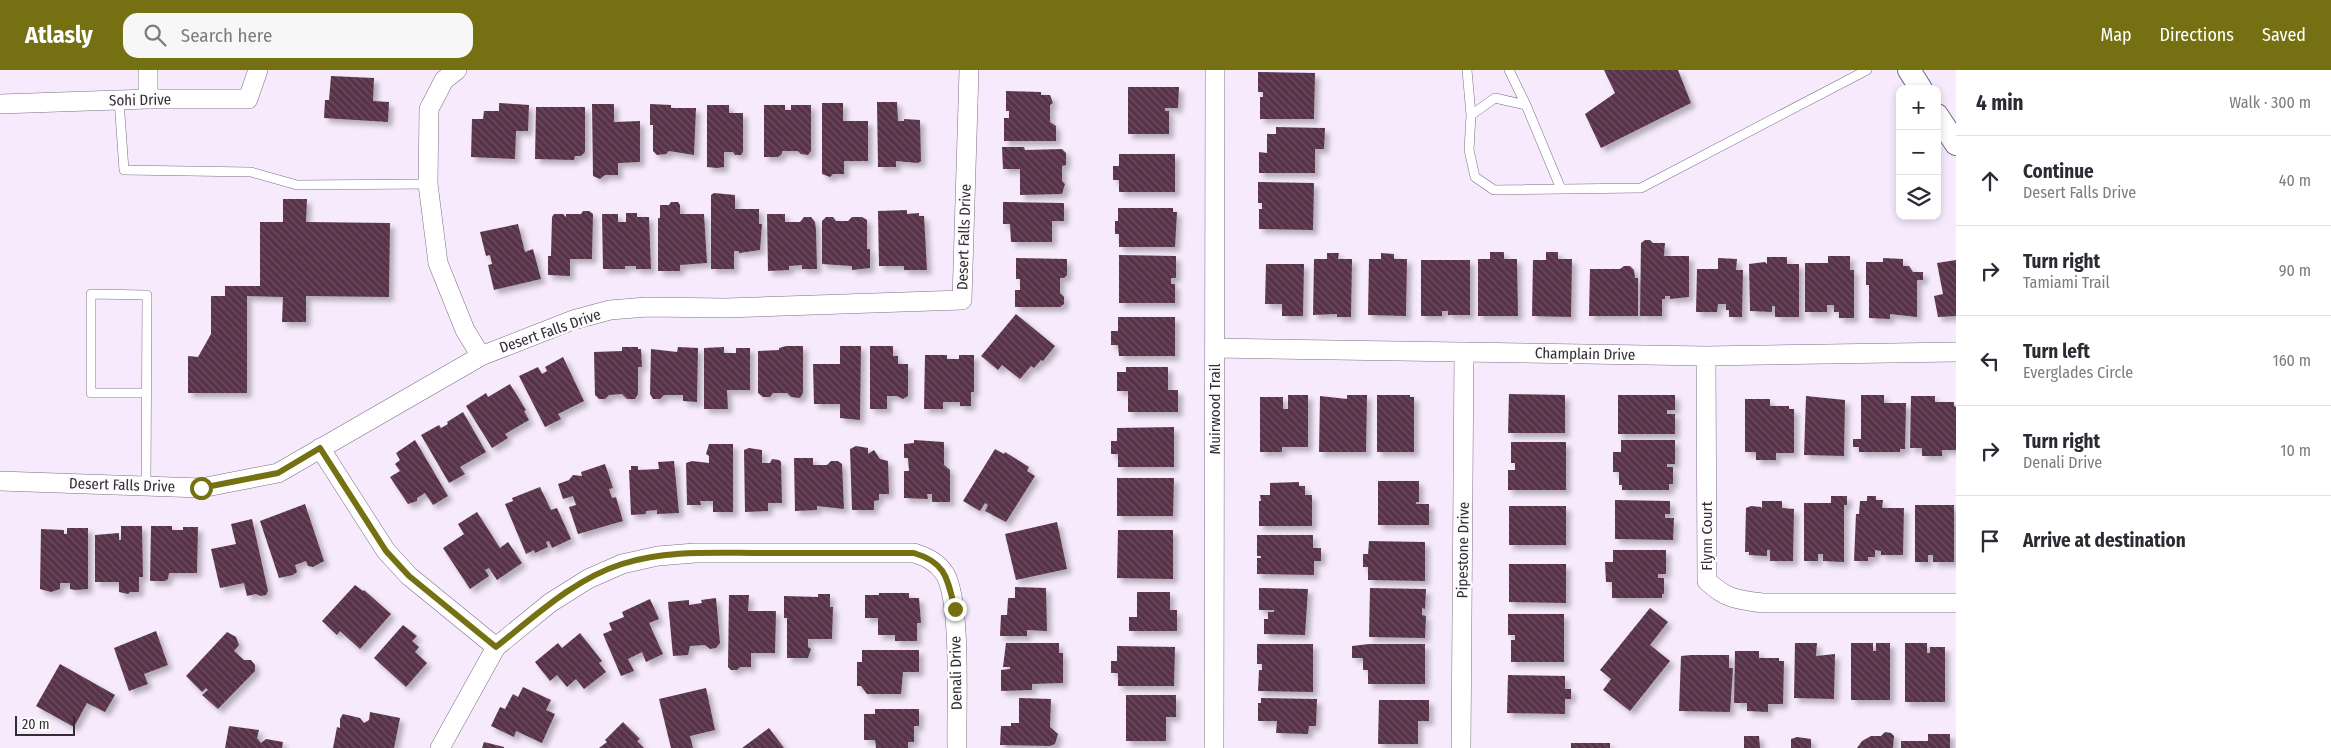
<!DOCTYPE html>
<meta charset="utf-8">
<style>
:root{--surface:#fff;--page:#f7f7f7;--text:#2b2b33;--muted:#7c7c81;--line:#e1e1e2;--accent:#757112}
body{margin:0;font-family:"Fira Sans Condensed",sans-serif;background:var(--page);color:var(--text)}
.controls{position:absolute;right:15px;top:15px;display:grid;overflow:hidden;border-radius:10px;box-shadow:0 2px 8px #0003}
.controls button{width:45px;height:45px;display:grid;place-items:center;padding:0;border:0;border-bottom:1px solid var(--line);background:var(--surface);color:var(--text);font:25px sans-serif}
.scale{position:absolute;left:15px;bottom:12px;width:60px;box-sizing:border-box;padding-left:5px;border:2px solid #342c37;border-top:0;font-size:14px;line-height:18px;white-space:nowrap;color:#342c37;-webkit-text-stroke:4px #fcfcfc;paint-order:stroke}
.stop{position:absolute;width:15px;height:15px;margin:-11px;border:4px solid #757112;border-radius:50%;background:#fff}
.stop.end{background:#757112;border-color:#fff;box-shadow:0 1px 5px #0008}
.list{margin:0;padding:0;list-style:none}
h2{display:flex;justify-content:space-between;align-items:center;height:65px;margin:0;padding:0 20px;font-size:21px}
h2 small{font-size:16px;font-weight:400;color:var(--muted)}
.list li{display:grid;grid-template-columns:32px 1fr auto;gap:15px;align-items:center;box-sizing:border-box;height:90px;padding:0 20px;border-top:1px solid var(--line)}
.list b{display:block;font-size:19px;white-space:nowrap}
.list p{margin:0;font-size:16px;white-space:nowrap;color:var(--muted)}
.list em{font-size:16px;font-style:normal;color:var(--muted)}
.icon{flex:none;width:28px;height:28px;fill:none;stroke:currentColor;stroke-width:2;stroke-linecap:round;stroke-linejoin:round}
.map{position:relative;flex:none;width:1956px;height:678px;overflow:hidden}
header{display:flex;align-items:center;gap:30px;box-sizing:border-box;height:70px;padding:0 25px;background:var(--accent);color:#fff}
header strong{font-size:24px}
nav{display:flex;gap:28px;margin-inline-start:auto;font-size:18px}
.search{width:350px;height:45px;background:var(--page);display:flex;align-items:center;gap:12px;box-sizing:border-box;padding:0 18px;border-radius:15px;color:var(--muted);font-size:19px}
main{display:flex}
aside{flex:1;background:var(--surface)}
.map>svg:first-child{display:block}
.building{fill:url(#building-back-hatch);filter:url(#shadow)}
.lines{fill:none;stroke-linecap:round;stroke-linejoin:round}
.service-casing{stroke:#7e6c85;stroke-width:10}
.minor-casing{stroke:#7e6c85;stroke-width:20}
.tertiary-casing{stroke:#7e6c85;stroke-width:24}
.service{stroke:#fff;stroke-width:9}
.minor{stroke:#fff;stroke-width:19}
.tertiary{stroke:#fff;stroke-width:22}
.route{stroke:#757112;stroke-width:6}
.labels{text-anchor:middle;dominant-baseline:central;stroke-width:5;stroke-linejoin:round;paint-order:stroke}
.street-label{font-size:15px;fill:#342c37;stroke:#fcfcfc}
</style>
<header>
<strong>Atlasly</strong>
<div class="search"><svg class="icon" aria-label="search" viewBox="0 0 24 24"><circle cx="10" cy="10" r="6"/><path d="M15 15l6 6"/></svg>Search here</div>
<nav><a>Map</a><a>Directions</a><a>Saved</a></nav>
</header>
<main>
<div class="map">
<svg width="1956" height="678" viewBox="0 0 1956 678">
<defs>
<pattern id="building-back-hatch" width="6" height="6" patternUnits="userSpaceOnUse" patternTransform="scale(1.25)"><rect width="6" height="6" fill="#583348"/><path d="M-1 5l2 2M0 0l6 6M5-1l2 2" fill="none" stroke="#6d4f61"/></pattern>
<filter id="shadow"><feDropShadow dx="4.5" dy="4.5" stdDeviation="2.5" flood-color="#0004"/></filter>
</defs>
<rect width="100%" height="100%" fill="#f6eafc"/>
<path class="building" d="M1604 0H1678L1691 33 1601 78 1585 44 1615 23Z
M1258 2 1315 3 1314 49H1260V27H1263V22H1258Z
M331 6 374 8 373 31 389 32 388 52 324 48 325 30H329Z
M1128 17H1179L1178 38H1165V41H1169V64H1128Z
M1006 21 1041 22V25H1050L1053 33 1050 35V52L1056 56V71H1004V48H1009V41H1006Z
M877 32H897L898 51H904V49L920 50 921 91 918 93 896 91V97H878Z
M499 33 529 35 528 61H516L515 89 471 87 472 49H483L484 41H499Z
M822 33H843V51H868V91H844V104H833L830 107 822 104Z
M592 34H614V52L640 51V92L618 93V105H605L600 109 593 106Z
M650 34 671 35V38H696L694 85 669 81 666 84 657 85 653 81V55H650Z
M707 35H729V43H743V82L741 85H735L733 82H724V97L717 98 707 97Z
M764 35H785V40H791V35H811V81L808 85 801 84 798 81H782V84L778 87H764Z
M536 37H585V82L581 86H575L574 90 535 89Z
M1276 57 1325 58 1324 79H1315V103H1259V82L1267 83V64H1276Z
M1002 77H1024L1025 80 1062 79 1066 83V95L1062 96V111L1065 114 1062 124 1020 125V99H1003Z
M1119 84H1175V122H1119V110H1113V96H1119Z
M1258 112 1314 113 1313 160 1259 159V139H1262V133H1258Z
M714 123 735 125V139H759V154H762L760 180 739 183V181H734V199H711V125Z
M283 129H307L306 152 390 153 389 227 306 226V252H282L283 227 247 226V323H188V286L198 287 211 264V226H225V216H260V152H283Z
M671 132H678L680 135V144H704L707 193 680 195V201H658V148H660V135H669Z
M1003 132 1064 133V151H1052V172H1011L1010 154H1003Z
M1118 138H1173V142H1177L1175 177H1119V164H1115V151H1118Z
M907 140V144L919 143V146H924L927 200H904V196H879L878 141Z
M583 141H589L593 144 592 189H570V206L548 205V186H551L552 147 554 144H563L566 147V144H581Z
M626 143H637V147H649L651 199H636V196H625V199H603L602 144H618V152H626Z
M767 144H785V152H800L804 147H811L815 152 816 160 817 199H802V195L789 196V200L768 201Z
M826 147H833L836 151H848L852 147H862L867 150V179H870V198L852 200V196L822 194V151Z
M518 154 525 182 533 179 541 209 494 220 488 195 492 194 490 185 486 186 480 162Z
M1645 170H1650L1653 173H1665L1664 186H1689V227L1670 229V226H1665V229H1662V246H1640L1641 173Z
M1490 182H1504V189H1517L1518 246H1478V189H1490Z
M1546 182H1558V189H1572L1571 247 1532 246 1533 190H1546Z
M1327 183H1339L1338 189H1352L1351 247H1337V244L1313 245 1314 189H1327Z
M1381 183 1394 184V189H1407L1406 246 1368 245 1369 189H1381Z
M1119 185 1176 186V208H1171V214H1175V233H1119Z
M1828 186H1850V200H1854V248H1839V242H1834V235H1827V242H1805V193H1828Z
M1767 187H1787V194H1799V247H1775V236H1772V242L1750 241 1749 194 1765 192 1767 194Z
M1016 188 1067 189V205L1064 208H1060V223L1064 227V234L1060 237H1015V220H1020V209H1016Z
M1718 188 1737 189 1736 200H1743L1742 247H1729V240H1726V234H1718L1717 242H1696L1697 199H1718Z
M1883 188 1903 189V196H1909L1913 202H1923V210H1917V247L1890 244V249L1869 248V215H1866V192H1883Z
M1421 190H1470V245H1448V241H1442V246H1421Z
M1956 190V246L1938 247 1934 226 1943 224 1937 193Z
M1266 194H1304L1303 246H1282V234H1265Z
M1624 196H1630L1634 200 1635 208H1638V246H1589L1590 199H1620Z
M1016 244 1055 276 1043 291 1041 290 1034 298 1031 296 1020 309 1002 295 998 300 981 286Z
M1118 247H1175V286H1119L1118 275H1111V261H1118Z
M786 276H803V323L800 328 791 327 787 323H773L770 327H763L758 323V281L779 280V278Z
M840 276H861L860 350 840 348V334H814L813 294H840Z
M870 276H893V286H898V294H908V326L903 329 897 326H887V339H870Z
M622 277H638V279H641L642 297H638V324L635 329H627L622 324 609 325 605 329H599L595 325 594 282 622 281Z
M678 277 698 278 697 332 683 331V325H664L660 329H653L650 324 651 279 677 282Z
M724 277V283H736V278H750V320H727L728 339H704V278Z
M925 285H947V289H959V285H974V322H971V336H960V332H943V339H924Z
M563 287 584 331 558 344 561 349 545 357 519 306 538 297 542 304 547 301 545 297Z
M1126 297H1168V320H1178V342H1128V321H1117V302H1126Z
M510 314 526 340 524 341 529 350 505 364 508 368 492 378 466 336 486 323 488 327Z
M1509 324 1565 325V363H1508Z
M1288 325H1308V377H1282V382H1260V327H1283V339H1288Z
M1347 325H1367L1366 382H1319L1320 326 1347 329Z
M1377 325H1410V327H1414V382H1377Z
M1618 325H1675V340H1667V344H1675V364H1618Z
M1861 325H1884V333H1906L1905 379H1900V382H1859V377H1853V369H1861Z
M1806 326 1845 330 1844 386 1804 385Z
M1911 326H1935V332H1954V336L1956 337V380H1942V386H1922V378H1910Z
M1745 329H1770V336H1789V339H1794V383H1776V390H1756V382H1745Z
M463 342 486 382 460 397 465 404 449 413 421 365 439 355 441 358 448 354 447 352Z
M1174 357V397H1118V384H1111V371H1117V358Z
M415 370 448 426 433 435 425 423 417 428V431L408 434 390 407 400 401 395 394 400 390 396 383Z
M914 370 944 372V395L950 400V432H932V424H927L928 429 904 428V401H909L908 388H904V374L914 373Z
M1621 370H1675V394H1667V397H1673V414H1669V420H1622V415H1619V402H1613V382H1621Z
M1511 372H1566V420H1508V400H1515V393H1511Z
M709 374H733V442H713V431H700L701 435H687L686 393 692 391 709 393V386L706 384Z
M856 376 868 378V384L874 380 880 389 888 391 889 424H879V430L874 431V440H852L850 379Z
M749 378 762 380V393H770L772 389 779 390 781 392 782 433H768V441L745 442 744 380Z
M995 379 1004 384 1005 382 1029 397 1027 401 1035 406 1006 452 985 441 988 435 985 433 980 441 963 431Z
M794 388H813V395H827L831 391H838L842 394 844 439 817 436V440L795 441Z
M674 391 679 443 657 444V440L646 441V444L631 445 629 400H631V396H638V400L659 399 658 392Z
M605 394 613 418 609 419 612 428 616 427 623 451 578 464 569 437 576 435 573 426 563 429 558 414 569 410 573 405 582 406 581 402Z
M1117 408H1174L1173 446H1117Z
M1378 411H1419V432H1416V434H1429V455H1378Z
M1299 412V416H1305V425H1312V456H1259V431H1261L1260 425H1270V413Z
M540 417 551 440 557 438 571 469 552 478 549 471 546 472 548 477 535 483 534 480 526 484 505 434 513 431 512 428Z
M1831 426H1847V435H1844V492L1823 491V484H1818V491H1804V433H1831Z
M1867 426H1876V430H1883L1882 438H1904L1903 485H1881V481L1875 480V487H1868V491H1854L1856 444H1859L1860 431H1867Z
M1615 430 1670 431V444H1665V448H1674L1673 470 1615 469Z
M1762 431H1782V438L1794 439 1793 491H1770V480H1767V486L1749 485V482H1745L1746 438 1751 436 1761 437 1762 439Z
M305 434 324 491 313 497 308 496 306 491 295 495 297 502 293 505 279 508 260 451Z
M1915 435H1954V492H1933V485H1928V492H1915Z
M1509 436H1566V475H1509Z
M477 442 500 478 508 472 522 493 497 510 489 498 485 500 489 506 470 519 443 478 464 464 458 454Z
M252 449 268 521 266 525 261 526 256 524 247 526 244 513 220 518 211 479 236 474 231 454Z
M1057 452 1067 499 1016 510 1005 464Z
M121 456H142L143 507H139V522H130L128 524 119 522V512H95V465L119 463V470H121Z
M151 456H172V460H183V457H198L197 503H169L168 509 165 511H150Z
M67 458H88V519L75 520 70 519V513H60V519L51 522 40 519 41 459 64 460V464H67Z
M1118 460H1173V509L1117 508Z
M1257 465H1313V478H1321V491H1314V505L1257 504V488H1261V486H1257Z
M1369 471 1425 472V511L1368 510V497H1363V484H1368Z
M1613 480H1666V504H1658V508H1664V524H1662V528H1612V512H1606L1605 492H1613Z
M1509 494H1566V533L1509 532Z
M355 515 363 521 364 520 391 544 360 579 340 561 337 565 322 551Z
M1015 517 1046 518 1047 561 1027 560V566H1000L1001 545H1007L1008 528H1015Z
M1259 518 1308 519 1305 565 1264 564V549H1268V542H1274V540H1259Z
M1370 518 1426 519 1425 539 1422 538V545L1426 546 1425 568 1369 567Z
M1137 522H1170V540H1177V561H1129V547H1137Z
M879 523H909V528H919L921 553H917V571H895V565H878V548H865V525H879Z
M818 524H830V537H833L832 569H808V577L811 579 808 588H787V548H784V526L818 527Z
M729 525H749L748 541H776L775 583H751V597H740L737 600H731L728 597Z
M716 528 720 573 716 578 710 579 705 575 690 576 688 585 673 586 668 532 689 530V535L702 533 701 530Z
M650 529 659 549 649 553 663 584 646 592 642 582 628 589 634 601 621 606 603 564 612 560 609 553 624 547 622 542Z
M1650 538 1668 552 1650 575 1670 591 1630 641 1603 620 1611 609 1600 600Z
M1508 544H1564V592H1511V570H1515V565H1508Z
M403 555 417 566 412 571 419 577 415 582 427 593 406 617 374 588Z
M156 561 168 595 144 604 148 614 129 621 114 578Z
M227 562 236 567 239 575 234 581 244 590H251L255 595V601L218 639 202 625 208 620 206 618 202 622 186 606Z
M580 563 602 591 599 593 606 602 584 619 576 609 567 617 557 605 550 611 535 592 558 573 562 578Z
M1006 573H1059V583H1063V613L1032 614V620L1001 621V600L1010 599V597H1003Z
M1795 573H1817L1816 586 1835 584 1834 629 1794 628Z
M1851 573H1873V581H1876V573H1890V630H1851Z
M1905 573H1927V583H1930V577H1945V632H1905Z
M1257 574H1313V622L1258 621 1259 600H1262V594H1257Z
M1369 574H1425V614H1368V600H1363V588H1352V576Z
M1117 576 1175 577 1174 616H1118V603H1111V591H1117Z
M862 580H919V602H903L901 624H867L861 616H857V592H862Z
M1735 581H1759V588H1779V591H1784L1783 634H1768V642L1747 641V633H1734Z
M1691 585H1729V598H1733L1730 642 1679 641 1681 586Z
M60 594 115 625 105 642 87 633 74 657 36 636Z
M1508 605 1565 606V619H1571V629H1565V644L1507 643Z
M523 617 551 630 546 640 555 644 542 673 516 661 514 667 491 656 500 637 505 639 513 624 518 627Z
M706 618 715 660 690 666 693 678H671L659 629Z
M1126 625H1176V647H1166V671H1126Z
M1019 628 1051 629 1050 657 1058 664 1055 674 1050 676 1000 675 1001 656H1011V653H1019Z
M1261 628 1317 629 1316 656H1309L1308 664 1276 663 1277 651H1258V633H1261Z
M1379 630H1429V651H1418V674H1378Z
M875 639H919V656H914V672H908V678H876L875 670H864V644H875Z
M370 642 400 648 394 678H333L337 657 340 658V649L343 644 360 648 364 653 369 650Z
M623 652 640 669 637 671 644 678H599L607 672 605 670Z
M229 656 259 660 257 668 261 673 266 669 283 672 282 678H225Z
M769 658 784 678H742Z
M1885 662 1891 663 1894 666 1893 678H1857L1862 671 1871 666H1881Z
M1928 664H1950V678H1901V671H1928Z
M1744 666H1759L1760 678H1744Z
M1797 667 1811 669V678H1791V669Z
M484 672 504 677V678H482Z
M1571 673H1610V678H1571Z"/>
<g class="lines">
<defs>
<path id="service" d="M1467 0 1471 45
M1509 0 1526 35
M119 30 124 100 251 102 297 115 428 114
M1561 119 1526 35 1495 28 1471 45 1469 80 1475 107 1494 120 1641 118 1867 0
M146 416 147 225 91 224V323H146"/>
<path id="minor" d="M457 0 444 10 429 39 428 114 438 193 465 260 481 286
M148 29V0
M0 34 148 29H248L258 0
M1215 278 1706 286 1956 282
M1706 286 1707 511C1726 529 1738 530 1763 533H1956
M320 378 386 481 409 506 496 577
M0 411 201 418 278 403 481 286 573 250 610 240 647 237 726 238 962 230 969 0
M440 678 496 577 550 533 588 509 622 494 658 486 695 483H914C927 487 937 492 945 504 962 533 956 640 957 678
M1214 678 1215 0
M1461 678 1464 282"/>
<path id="tertiary" d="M1909 0 1921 19
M1937 45 1956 74"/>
</defs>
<use href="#service" class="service-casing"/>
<use href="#minor" class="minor-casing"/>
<use href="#tertiary" class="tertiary-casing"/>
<use href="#service" class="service"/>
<use href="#minor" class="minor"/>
<use href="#tertiary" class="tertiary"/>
</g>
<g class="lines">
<path class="route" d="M201 418 278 403 320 378 386 481 409 506 496 577C534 547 574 509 622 494 666 480 713 483 758 483 810 483 862 483 914 483 947 493 947 509 955 539"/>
</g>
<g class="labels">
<g class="street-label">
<text transform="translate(140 30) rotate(-1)">Sohi Drive</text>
<text transform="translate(964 167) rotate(-88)">Desert Falls Drive</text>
<text transform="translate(550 261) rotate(-19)">Desert Falls Drive</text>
<text transform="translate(1585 284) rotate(1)">Champlain Drive</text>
<text transform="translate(1215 339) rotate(-90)">Muirwood Trail</text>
<text transform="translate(122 415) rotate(2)">Desert Falls Drive</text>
<text transform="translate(1707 466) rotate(-90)">Flynn Court</text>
<text transform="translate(1463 480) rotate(-89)">Pipestone Drive</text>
<text transform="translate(956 603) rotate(-91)">Denali Drive</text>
</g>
</g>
</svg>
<div class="controls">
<button>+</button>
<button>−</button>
<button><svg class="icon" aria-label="layers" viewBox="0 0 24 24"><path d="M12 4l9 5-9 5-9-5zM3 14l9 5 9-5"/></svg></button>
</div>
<div class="scale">20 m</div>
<div class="stop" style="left:201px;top:418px"></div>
<div class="stop end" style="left:955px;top:539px"></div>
</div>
<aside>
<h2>4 min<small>Walk · 300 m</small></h2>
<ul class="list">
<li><svg class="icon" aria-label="ahead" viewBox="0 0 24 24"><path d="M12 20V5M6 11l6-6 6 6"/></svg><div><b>Continue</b><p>Desert Falls Drive</p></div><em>40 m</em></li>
<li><svg class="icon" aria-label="right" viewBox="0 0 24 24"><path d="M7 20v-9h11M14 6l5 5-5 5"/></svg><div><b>Turn right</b><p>Tamiami Trail</p></div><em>90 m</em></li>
<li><svg class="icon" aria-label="left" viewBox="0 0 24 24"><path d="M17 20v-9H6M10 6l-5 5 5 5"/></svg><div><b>Turn left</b><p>Everglades Circle</p></div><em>160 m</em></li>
<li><svg class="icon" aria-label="right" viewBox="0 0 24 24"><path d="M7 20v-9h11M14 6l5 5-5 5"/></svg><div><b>Turn right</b><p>Denali Drive</p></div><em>10 m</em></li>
<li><svg class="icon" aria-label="arrive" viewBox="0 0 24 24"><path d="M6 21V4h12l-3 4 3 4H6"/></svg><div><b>Arrive at destination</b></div></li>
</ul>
</aside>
</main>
